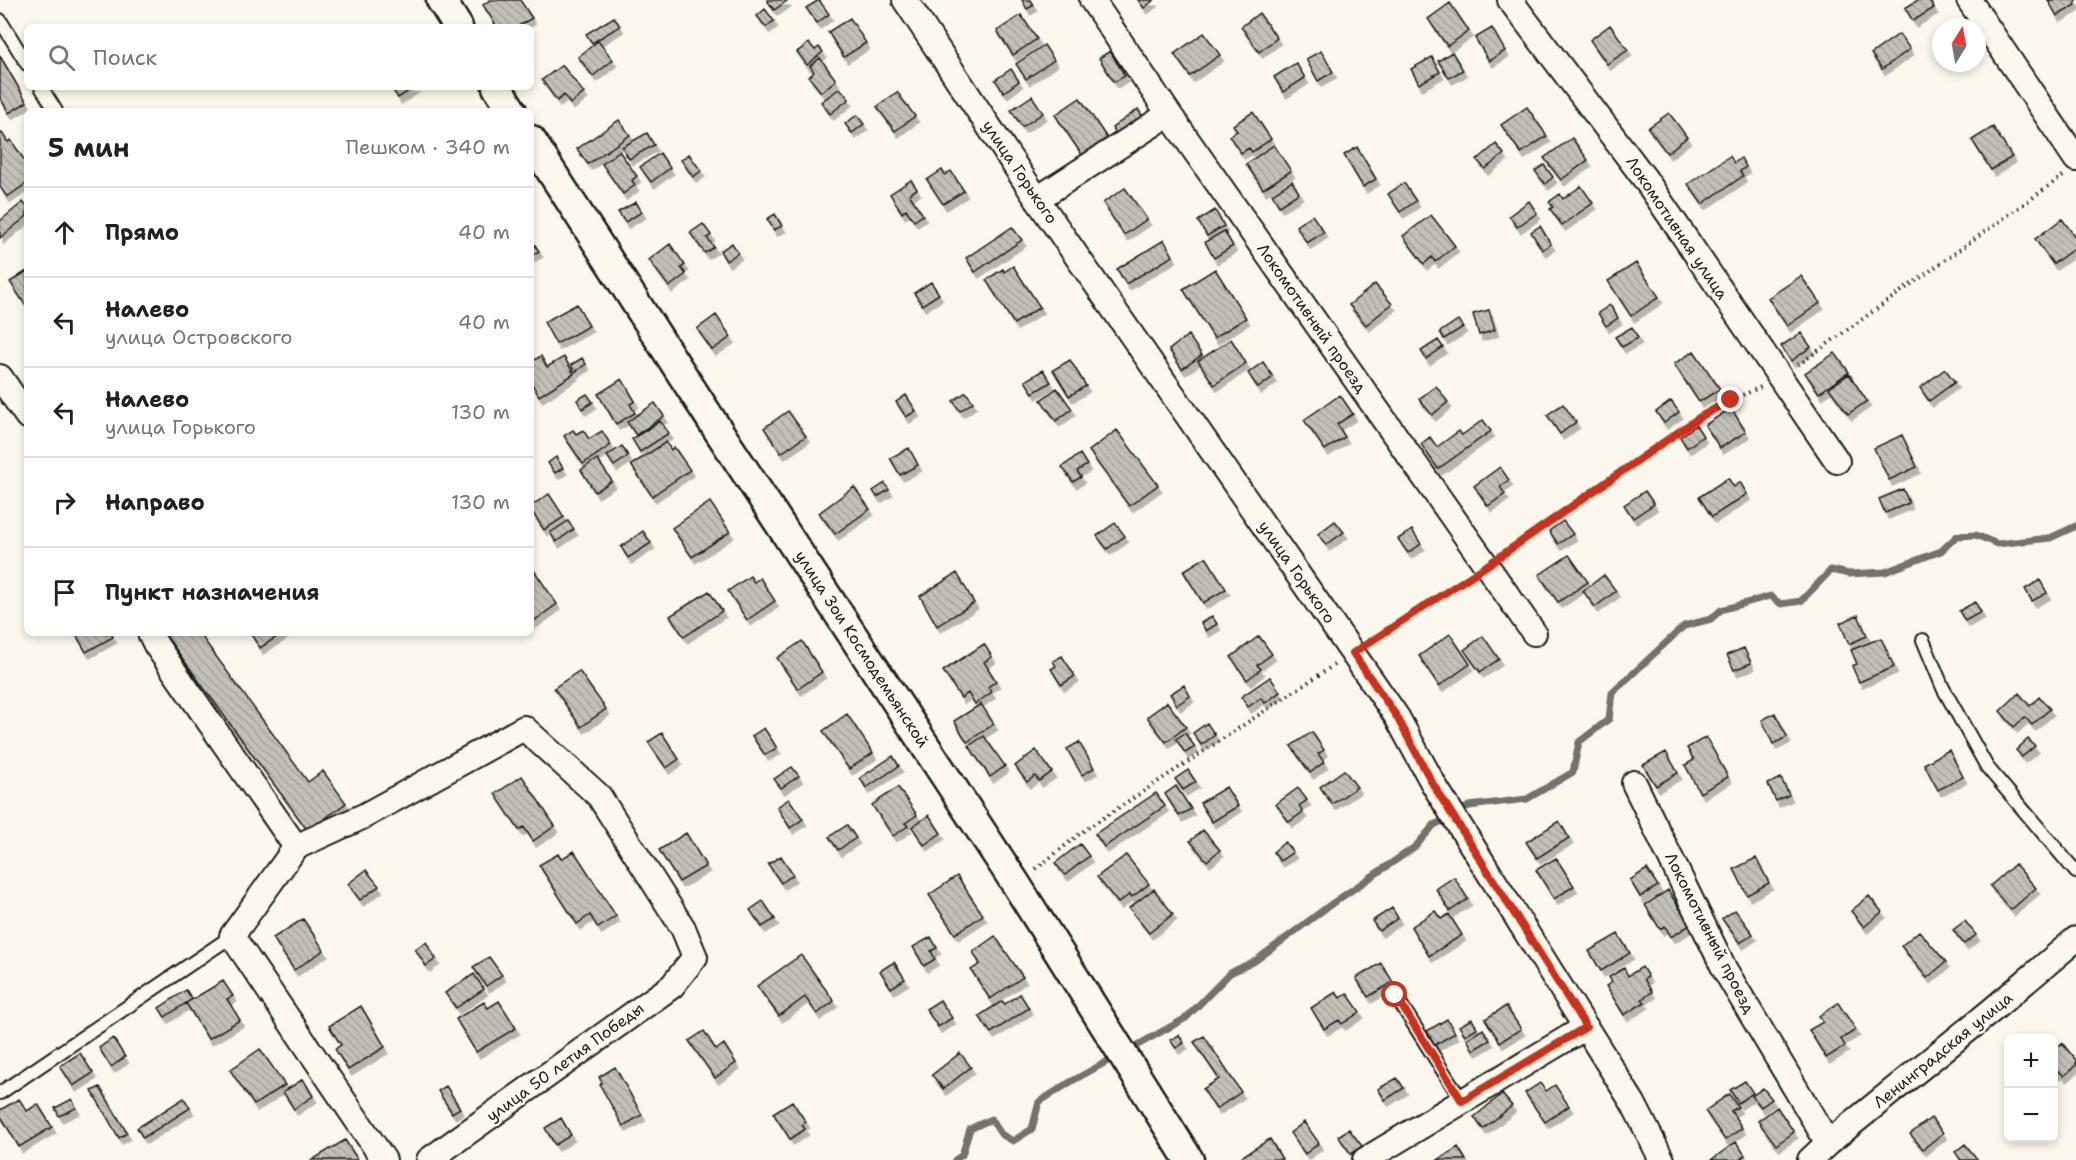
<!DOCTYPE html>
<html lang="ru">
<meta charset="utf-8">
<style>
:root{--surface:#fff;--page:#f6f6f6;--text:#202124;--muted:#757577;--line:#e0e0e0}
body{margin:0;font-family:"Shantell Sans",sans-serif;background:var(--page);color:var(--text)}
.controls{position:absolute;right:18px;bottom:18px;display:grid;overflow:hidden;border-radius:9px;box-shadow:0 3px 9px #0003}
.controls button{width:54px;height:54px;display:grid;place-items:center;padding:0;border:0;border-bottom:2px solid var(--line);background:var(--surface);color:var(--text);font:30px sans-serif}
.compass{position:absolute;left:1932px;top:18px;width:54px;height:54px;border-radius:50%;background:var(--surface);box-shadow:0 3px 9px #0003;rotate:11deg}
.stop{position:absolute;width:18px;height:18px;margin:-14px;border:4px solid #c8321e;border-radius:50%;background:#fff}
.stop.end{background:#c8321e;border-color:#fff;box-shadow:0 2px 6px #0008}
.list{margin:0;padding:0;list-style:none}
h2{display:flex;justify-content:space-between;align-items:center;height:78px;margin:0;padding:0 24px;font-size:26px}
h2 small{font-size:20px;font-weight:400;color:var(--muted)}
.list li{display:grid;grid-template-columns:39px 1fr auto;gap:18px;align-items:center;box-sizing:border-box;height:90px;padding:0 24px;border-top:2px solid var(--line)}
.list b{display:block;font-size:22px;white-space:nowrap}
.list p{margin:0;font-size:20px;white-space:nowrap;color:var(--muted)}
.list em{font-size:20px;font-style:normal;color:var(--muted)}
.icon{flex:none;width:33px;height:33px;fill:none;stroke:currentColor;stroke-width:2;stroke-linecap:round;stroke-linejoin:round}
.map{position:relative;flex:none;width:2076px;height:1160px;overflow:hidden}
.search{position:absolute;background:var(--surface);box-shadow:0 3px 9px #0003;left:24px;top:24px;width:510px;height:66px;display:flex;align-items:center;gap:15px;box-sizing:border-box;padding:0 21px;border-radius:9px;color:var(--muted);font-size:22px}
.panel{position:absolute;background:var(--surface);box-shadow:0 3px 9px #0003;left:24px;top:108px;width:510px;height:528px;border-radius:9px}
.map>svg:first-child{display:block}
.lines{fill:none;stroke-linecap:round;stroke-linejoin:round}
.stream{stroke:#74726e;stroke-width:7}
.building{fill:url(#building-back-hatch);stroke:#1c1c1c;stroke-width:1.5;filter:url(#shadow)}
.service-casing{stroke:#1c1c1c;stroke-width:16}
.minor-casing{stroke:#1c1c1c;stroke-width:28}
.tertiary-casing{stroke:#1c1c1c;stroke-width:33}
.path{stroke:#1c1c1c;stroke-width:4;stroke-dasharray:1.5 4.5;stroke-linecap:butt}
.service{stroke:#fbf7ec;stroke-width:12}
.minor{stroke:#fbf7ec;stroke-width:24}
.tertiary{stroke:#fbf7ec;stroke-width:28}
.route{stroke:#c8321e;stroke-width:8}
.labels{text-anchor:middle;dominant-baseline:central;stroke-width:5;stroke-linejoin:round;paint-order:stroke}
.street-label{font-size:16px;fill:#1c1c1c;stroke:#fbf7ec}
</style>
<div class="map">
<svg width="2076" height="1160" viewBox="0 0 2076 1160">
<defs>
<pattern id="building-back-hatch" width="6" height="6" patternUnits="userSpaceOnUse" patternTransform="scale(1.5)"><rect width="6" height="6" fill="#c3c0b8"/><path d="M-1 5l2 2M0 0l6 6M5-1l2 2" fill="none" stroke="#a7a49e"/></pattern>
<filter id="shadow"><feDropShadow dx="3.5" dy="6" stdDeviation="0" flood-color="#0004"/></filter>
</defs>
<rect width="100%" height="100%" fill="#fbf7ec"/>
<filter id="ink" filterUnits="userSpaceOnUse"><feTurbulence type="fractalNoise" baseFrequency=".0167" numOctaves="2"/><feDisplacementMap in="SourceGraphic" scale="12" xChannelSelector="R" yChannelSelector="G"/><feConvolveMatrix kernelMatrix="1 2 1 2 8 2 1 2 1" color-interpolation-filters="sRGB"/></filter>
<g filter="url(#ink)">
<g class="lines">
<path class="stream" d="M1458 812 1469 806 1527 799 1573 772 1579 742 1609 719 1612 693 1684 626 1711 619 1721 610 1770 596 1781 604 1801 601 1831 570 1849 574 1885 572 1941 551 1957 536 1976 535 1997 544 2050 538 2076 526
M1127 1051 1186 1018 1230 973 1255 961 1330 905 1415 847 1434 825 1448 818
M955 1160 962 1155 970 1129 991 1119 1001 1134 1013 1141 1032 1129 1039 1102 1072 1081 1117 1056"/>
</g>
<path class="building" d="M490 0H520L532 18 520 25 521 27H497L483 5Z
M767 0H786L787 1 774 10Z
M819 0 829 14 817 23 806 8Z
M1022 0H1031L1034 5 1027 9Z
M1138 0H1154L1144 8Z
M1918 0H1929L1934 8 1913 21 1905 8Z
M2048 0H2076V5L2057 16Z
M1450 3 1469 31 1447 46 1428 19Z
M765 9 774 21 766 27 757 16Z
M1259 13 1277 38 1259 52 1241 27Z
M1021 15 1037 39 1013 55 997 31Z
M614 17 620 26 592 43 586 34Z
M850 18 866 43 844 57 828 32Z
M1610 25 1628 50 1607 64 1590 40Z
M1492 28 1505 51 1489 61 1475 38Z
M1204 33 1220 55 1190 76 1174 54Z
M1899 34 1910 49 1882 69 1871 54Z
M598 41 613 60 593 76 578 57Z
M809 43 815 50 819 47 823 52 807 65 797 52Z
M1044 45 1054 60 1026 79 1016 64Z
M1110 51 1125 76 1114 82 1099 58Z
M1321 51 1333 72 1318 81 1306 59Z
M1452 52 1463 70 1449 78 1438 61Z
M0 56 27 102 9 113 0 98Z
M1432 57 1440 72 1419 84 1411 69Z
M820 58 836 80 821 92 809 77 814 72 810 66Z
M1296 63 1305 78 1283 92 1274 77Z
M562 65 584 93 570 104 564 95 557 101 542 80Z
M1011 69 1019 81 1004 92 995 80Z
M391 87H415L398 98Z
M840 88 849 99 830 114 821 102Z
M897 92 915 116 895 131 877 107Z
M1032 96 1043 113 1022 127 1011 110Z
M1080 98 1107 138 1082 155 1055 115Z
M1527 107 1547 136 1521 153 1501 125Z
M1138 109 1145 120 1119 138 1112 128Z
M1253 112 1271 139 1252 152 1249 148 1241 153 1229 136 1237 131 1233 125Z
M1669 113 1687 137 1667 153 1648 128Z
M857 115 864 124 852 133 845 124Z
M619 120 630 135 588 164 577 149Z
M1993 127 2012 157 1991 170 1972 140Z
M2 133 8 142 11 140 27 164V183L7 197 0 187V134Z
M647 133 654 145 629 159 622 147Z
M1572 138 1588 160 1561 180 1544 158Z
M1496 144 1504 154 1485 169 1477 160Z
M1274 145 1291 171 1263 189 1246 164Z
M1357 147 1376 179 1363 187 1344 155Z
M619 151 637 176 632 180 635 185 623 194 602 164Z
M660 153 670 168 651 182 640 167Z
M689 154 701 171 693 177 681 160Z
M1730 156 1734 163 1741 158 1746 167 1740 171 1743 176 1702 204 1688 184Z
M1544 165 1553 177 1545 184 1535 171Z
M942 170 945 175 951 171 964 191 943 204 927 180Z
M911 180 917 189 909 194 923 215 914 221 906 209 902 213 890 194Z
M1292 181 1299 193 1279 206 1272 194Z
M1404 183 1416 201 1400 212 1388 194Z
M1581 186 1593 203 1562 225 1550 209 1553 207 1549 202 1560 194 1563 199Z
M1125 188 1147 219 1124 235 1103 203Z
M1529 201 1537 213 1517 227 1509 216Z
M23 202 27 207V216L0 238V221Z
M636 202 642 212 625 222 618 212Z
M1215 210 1224 226 1207 236 1198 221Z
M775 214 782 226 774 230 767 219Z
M1312 215 1324 232 1307 243 1296 226Z
M1431 215 1455 246 1435 262 1432 257 1424 264 1403 236Z
M2062 219 2076 238V247L2053 264 2035 239Z
M703 224 711 235 707 238 714 247 705 253 690 233Z
M1540 226 1551 244 1542 250 1531 232Z
M1012 227 1022 240 975 272 966 258Z
M1224 231 1233 246 1214 258 1205 242Z
M531 239 539 251 531 256Z
M1164 240 1173 256 1126 284 1117 269Z
M732 243 738 253 726 261 720 251Z
M670 244 685 265 681 268 686 274 669 287 649 260Z
M1636 263 1659 297 1631 316 1608 281Z
M1013 266 1040 307 1014 324 986 280 1003 269 1004 272Z
M1215 269 1246 318 1214 338 1183 289Z
M27 271V306H26L10 282Z
M1801 276 1820 303 1787 326 1768 298Z
M931 282 939 294 922 305 914 293Z
M1375 284 1392 304 1366 325 1349 305Z
M577 304 589 326 556 344 544 322Z
M1610 305 1618 318 1606 326 1598 313Z
M1489 310 1495 330 1479 335 1473 314Z
M716 315 731 337 712 350 697 329Z
M1458 320 1463 327 1444 339 1440 332Z
M1632 327 1638 338 1622 347 1615 337Z
M1801 333 1811 347 1791 361 1781 346Z
M1188 335 1202 355 1182 369 1169 350Z
M1231 339 1246 363 1214 385 1198 361Z
M1438 340 1443 347 1426 359 1421 351Z
M1694 351 1720 389 1699 402 1674 364Z
M1835 353 1849 372 1819 393 1805 373Z
M541 356 547 367 564 357 574 374 539 396 531 382V362Z
M582 358 586 364 575 372 571 365Z
M1070 360 1086 386 1069 396 1053 370Z
M1263 362 1273 377 1258 388 1248 373Z
M1945 369 1955 382 1929 401 1920 388Z
M1043 370 1051 382 1033 393 1025 381Z
M1849 374 1867 401 1848 414 1829 388Z
M622 379 635 401 630 404 635 413 616 424 598 394Z
M1436 386 1448 402 1432 415 1419 399Z
M1057 388 1072 409 1056 421 1041 400Z
M966 392 973 402 960 411 953 401Z
M587 394 593 402 582 409 577 400Z
M906 395 916 411 906 417 896 402Z
M1340 395 1353 414 1337 424 1345 437 1325 450 1304 420Z
M1671 401 1679 412 1664 423 1656 412Z
M655 403 664 416 636 435 627 422Z
M1563 404 1576 422 1560 434 1547 415Z
M1731 408 1746 432 1720 448 1705 425Z
M788 411 806 436 781 453 764 428Z
M1483 420 1491 431 1438 469 1421 444 1430 437 1437 447 1459 431 1462 435Z
M660 421 669 433 640 452 632 439Z
M1696 425 1703 436 1687 448 1680 437Z
M573 430 576 434 583 430 589 439 602 431 611 445 583 464 564 436Z
M1117 430 1158 485 1129 506 1089 451Z
M1902 435 1917 467 1889 480 1874 448Z
M666 442 671 450 674 447 690 470 652 496 631 465Z
M622 446 628 456 614 466 607 456Z
M909 448 918 465 900 475 890 458Z
M1080 454 1087 465 1077 471 1081 477 1073 482 1062 467Z
M556 457 563 468 555 473 548 463Z
M597 459 612 481 595 492 581 470Z
M1500 467 1509 480 1500 487 1505 494 1488 506 1474 486Z
M1728 478 1734 487 1740 482 1747 494 1712 517 1699 497Z
M885 483 889 490 877 497 873 491Z
M854 487 870 509 835 534 819 513Z
M1903 489 1909 503 1885 513 1879 499Z
M1645 491 1654 504 1633 518 1624 505Z
M549 494 564 517 544 530 531 510V506Z
M710 502 730 532 692 557 672 528Z
M568 521 574 529 556 542 550 533Z
M1335 521 1344 532 1326 545 1318 534Z
M1563 521 1573 534 1558 544 1549 531Z
M1115 523 1125 536 1107 549 1097 536Z
M1412 530 1421 544 1408 553 1398 539Z
M643 531 651 543 628 558 621 547Z
M1569 555 1588 582 1558 602 1539 575Z
M1206 557 1226 589 1203 603 1183 571Z
M531 566 557 604 531 623Z
M957 573 974 603 937 626 920 596Z
M1604 575 1616 591 1595 607 1583 591Z
M750 576 754 582 760 578 775 601 747 620 728 591Z
M2040 580 2047 593 2032 601 2025 589Z
M709 591 722 611 684 637 670 616Z
M1975 602 1981 612 1965 621 1959 611Z
M1858 615 1867 636 1849 644 1840 623Z
M1212 616 1217 624 1206 631 1201 623Z
M75 633H111L113 637 86 652Z
M164 633H199L308 782 323 771 346 803 308 831Z
M250 633H283L260 648Z
M1450 634 1470 664 1439 686 1419 656Z
M1259 636 1272 654 1257 665 1261 669 1247 680 1231 657Z
M1483 636 1499 659 1480 672 1464 650Z
M1881 638 1894 667 1859 682 1852 666 1857 664 1851 650Z
M802 641 822 672 798 689 777 658Z
M984 644 992 657 984 662 996 681 988 687 992 692 975 704 968 693 961 698 943 671Z
M1744 648 1751 663 1734 670 1727 655Z
M1062 656 1075 676 1061 685 1051 669 1056 666 1053 661Z
M579 671 606 709 581 727 554 688Z
M1270 677 1280 692 1265 703 1261 698 1248 707 1241 697Z
M1184 685 1190 696 1177 705 1170 694Z
M2019 693 2030 706 2039 697 2050 709 2032 725 2025 717 2014 727 2000 711Z
M1167 702 1186 727 1166 742 1147 717Z
M981 704 994 724 967 742 954 721Z
M1775 713 1787 737 1773 744 1762 720Z
M847 714 873 753 849 769 823 731Z
M1207 723 1215 735 1201 745 1193 733Z
M764 728 777 748 765 755 752 736Z
M1312 732 1324 750 1318 754 1324 762 1310 773 1291 746Z
M662 733 679 759 666 768 648 742Z
M1185 733 1195 747 1185 753 1176 739Z
M984 736 1005 766 990 777 969 746Z
M1706 737 1728 777 1700 793 1685 765 1694 760 1687 748Z
M2028 739 2035 746 2022 757 2016 750Z
M1079 742 1094 768 1082 775 1067 749Z
M1036 750 1052 772 1039 781 1035 776 1027 782 1015 766Z
M1949 750 1963 777 1938 790 1924 764Z
M1666 752 1678 773 1656 786 1643 765Z
M893 756 899 766 866 788 860 778Z
M792 767 799 776 781 788 774 779Z
M1188 770 1196 782 1183 790 1175 779Z
M1344 770 1357 787 1332 804 1320 787Z
M522 776 555 826 533 841 524 827 519 830 495 794Z
M1781 778 1789 795 1776 801 1768 784Z
M1176 786 1191 809 1179 816 1165 794Z
M898 787 917 815 905 823 908 826 893 836 872 805Z
M1226 787 1238 806 1212 822 1200 803Z
M1298 788 1307 800 1299 806 1303 812 1289 822 1276 804Z
M1156 793 1165 806 1104 847 1095 834Z
M789 799 803 819 790 828 777 807Z
M929 815 941 833 924 845 912 827Z
M1559 821 1569 838 1537 858 1526 842Z
M847 825 856 838 838 850 829 837Z
M1203 830 1220 850 1207 861 1190 841Z
M686 833 706 866 679 882 659 850Z
M1285 842 1293 852 1280 861 1273 852Z
M1080 844 1089 856 1065 875 1055 863Z
M574 851 616 916 598 928 590 915 577 924 539 865 558 854 561 859Z
M1126 855 1149 884 1132 897 1130 894 1118 903 1097 877Z
M781 856 793 875 781 883 768 864Z
M1556 858 1574 886 1554 899 1536 870Z
M1756 858 1769 883 1747 895 1734 869Z
M2015 864 2036 888 2011 910 1990 886Z
M1647 869 1658 886 1640 897 1630 880Z
M366 870 379 886 360 900 348 884Z
M957 876 983 915 955 934 929 895Z
M1454 877 1468 899 1450 911 1436 889Z
M1154 889 1173 914 1149 933 1129 908Z
M1668 890 1690 925 1671 937 1665 926 1660 929 1645 905Z
M1869 896 1882 912 1864 927 1851 911Z
M763 901 775 919 762 927 750 910Z
M1392 908 1398 918 1379 931 1372 921Z
M1735 910 1753 934 1740 943 1722 919Z
M1435 911 1441 919 1449 914 1462 935 1429 956 1411 927Z
M303 919 324 950 294 970 273 938Z
M1965 921 1976 935 1964 944 1953 930Z
M1919 931 1946 962 1927 978 1901 946Z
M1618 934 1630 953 1601 971 1589 951Z
M995 936 1023 977 990 999 971 970 980 964 973 952Z
M931 937 937 948 931 951 935 959 924 966 913 947Z
M426 942 436 959 426 966 415 949Z
M801 955 834 1001 817 1014 805 997 779 1016 757 986Z
M489 957 502 975 486 986 473 967Z
M894 962 905 979 891 988 880 971Z
M1381 963 1393 982 1368 997 1356 978Z
M1642 967 1648 977 1644 979 1652 992 1642 999 1645 1002 1624 1015 1606 986 1612 982 1609 977 1624 968 1628 976Z
M474 974 484 989 456 1008 445 993Z
M223 981 233 996 227 999 240 1020 208 1039 186 1003Z
M186 990 192 999 165 1017 159 1008Z
M1336 992 1340 998 1347 993 1360 1012 1342 1024 1339 1020 1324 1029 1311 1008Z
M1020 994 1029 1008 991 1033 979 1016 1002 1001 1005 1004Z
M940 1000 952 1018 938 1027 926 1009Z
M499 1001 516 1028 476 1052 456 1019 484 1002 488 1008Z
M1838 1003 1856 1030 1841 1039 1845 1046 1826 1058 1809 1030 1823 1022 1819 1016Z
M361 1006 385 1047 348 1070 335 1049 341 1045 329 1026Z
M1506 1006 1521 1029 1500 1042 1485 1019Z
M1447 1019 1455 1033 1435 1045 1427 1031Z
M1472 1019 1477 1028 1465 1035 1459 1026Z
M1483 1029 1490 1040 1473 1050 1467 1039Z
M704 1031 716 1050 724 1044 736 1063 715 1078 689 1041Z
M1179 1035 1184 1043 1176 1048 1170 1040Z
M1204 1036 1241 1092 1216 1109 1203 1089 1219 1079 1194 1042Z
M113 1038 125 1057 111 1067 99 1048Z
M2062 1043 2076 1060V1065L2064 1076 2059 1071 2054 1076V1050Z
M260 1049 285 1085 254 1105 230 1070Z
M80 1053 93 1073 73 1086 60 1066Z
M960 1053 971 1067 943 1089 932 1075Z
M615 1067 642 1115 623 1126 600 1085 602 1083 599 1077Z
M1397 1078 1404 1088 1385 1100 1378 1089Z
M303 1079 313 1096 294 1109 283 1092Z
M1745 1081 1753 1093 1738 1103 1730 1090Z
M1540 1083 1546 1091 1555 1085 1569 1106 1545 1122 1525 1093Z
M446 1086 460 1108 452 1113 438 1091Z
M100 1087 127 1133 119 1138 92 1091Z
M1763 1088 1772 1099 1761 1107 1752 1096Z
M1502 1094 1512 1106 1483 1129 1474 1117Z
M1729 1094 1738 1107 1731 1111 1742 1128 1725 1140 1705 1111Z
M184 1098 190 1108 143 1138 137 1128Z
M19 1099 27 1111 38 1104 52 1127 19 1147 0 1115V1110Z
M72 1099 76 1108 59 1116 55 1108Z
M792 1101 806 1122 802 1125 805 1129 790 1139 773 1113Z
M1777 1107 1794 1132 1776 1145 1758 1121Z
M561 1118 571 1135 555 1145 545 1128Z
M1931 1118 1943 1133 1923 1149 1910 1134Z
M1304 1122 1319 1143 1305 1154 1290 1133Z
M1349 1129 1362 1146 1351 1154 1338 1136Z
M1270 1139 1282 1159 1243 1160 1241 1157Z
M345 1140 358 1160H312Z
M1736 1142 1745 1155 1739 1160H1711Z
M1965 1144 1978 1160H1961L1955 1152Z
M1458 1147 1466 1160H1438Z"/>
<g class="lines">
<defs>
<path id="service" d="M0 20 27 64
M41 87 56 111
M1923 640 1943 688 1987 767 2076 872
M1395 995 1462 1101
M0 1093 232 936"/>
<path id="minor" d="M905 0 1037 199 1397 717 1434 785 1633 1103 1662 1160
M1092 0 1169 114 1534 633
M1510 0 1645 179 1837 461
M1969 0 2076 159
M1037 199 1169 114
M0 377 27 416
M150 633 156 645 296 847
M1634 783 1725 970 1828 1143
M384 1160 232 936 296 847 364 816 524 728 599 796 683 928 695 957 672 986 429 1160
M1365 1160 1586 1027
M1810 1160 1828 1143 1991 1011 2076 939"/>
<path id="tertiary" d="M441 0 458 27
M497 87 512 111
M531 140 712 421 1016 884 1189 1160"/>
</defs>
<use href="#service" class="service-casing"/>
<use href="#minor" class="minor-casing"/>
<use href="#tertiary" class="tertiary-casing"/>
<path class="path" d="M1798 365 2063 176
M1503 554 1700 417 1731 400 1761 387
M1371 641 1467 578
M1036 869 1082 832 1334 665"/>
<use href="#service" class="service"/>
<use href="#minor" class="minor"/>
<use href="#tertiary" class="tertiary"/>
</g>
</g>
<g class="lines" filter="url(#ink)">
<path class="route" d="M1395 995 1462 1101 1586 1027 1434 786 1397 717 1353 653 1486 566 1700 417 1731 400"/>
</g>
<g class="labels">
<g class="street-label">
<text transform="translate(1020 172) rotate(56)">улица Горького</text>
<text transform="translate(1677 228) rotate(56)">Локомотивная улица</text>
<text transform="translate(1312 318) rotate(55)">Локомотивный проезд</text>
<text transform="translate(1297 572) rotate(55)">улица Горького</text>
<text transform="translate(862 649) rotate(57)">улица Зои Космодемьянской</text>
<text transform="translate(1710 933) rotate(63)">Локомотивный проезд</text>
<text transform="translate(1943 1050) rotate(-39)">Ленинградская улица</text>
<text transform="translate(565 1062) rotate(-36)">улица 50 летия Победы</text>
</g>
</g>
</svg>
<div class="controls">
<button>+</button>
<button>−</button>
</div>
<svg class="compass" viewBox="-18 -18 36 36"><path d="M0-13l5 13h-10z" fill="#e53935"/><path d="M0 13l5-13h-10z" fill="#757577"/></svg>
<div class="stop" style="left:1395px;top:995px"></div>
<div class="stop end" style="left:1731px;top:400px"></div>
<div class="search"><svg class="icon" aria-label="search" viewBox="0 0 24 24"><circle cx="10" cy="10" r="6"/><path d="M15 15l6 6"/></svg>Поиск</div>
<section class="panel">
<h2>5 мин<small>Пешком · 340 m</small></h2>
<ul class="list">
<li><svg class="icon" aria-label="ahead" viewBox="0 0 24 24"><path d="M12 20V5M6 11l6-6 6 6"/></svg><div><b>Прямо</b></div><em>40 m</em></li>
<li><svg class="icon" aria-label="left" viewBox="0 0 24 24"><path d="M17 20v-9H6M10 6l-5 5 5 5"/></svg><div><b>Налево</b><p>улица Островского</p></div><em>40 m</em></li>
<li><svg class="icon" aria-label="left" viewBox="0 0 24 24"><path d="M17 20v-9H6M10 6l-5 5 5 5"/></svg><div><b>Налево</b><p>улица Горького</p></div><em>130 m</em></li>
<li><svg class="icon" aria-label="right" viewBox="0 0 24 24"><path d="M7 20v-9h11M14 6l5 5-5 5"/></svg><div><b>Направо</b></div><em>130 m</em></li>
<li><svg class="icon" aria-label="arrive" viewBox="0 0 24 24"><path d="M6 21V4h12l-3 4 3 4H6"/></svg><div><b>Пункт назначения</b></div></li>
</ul>
</section>
</div>
